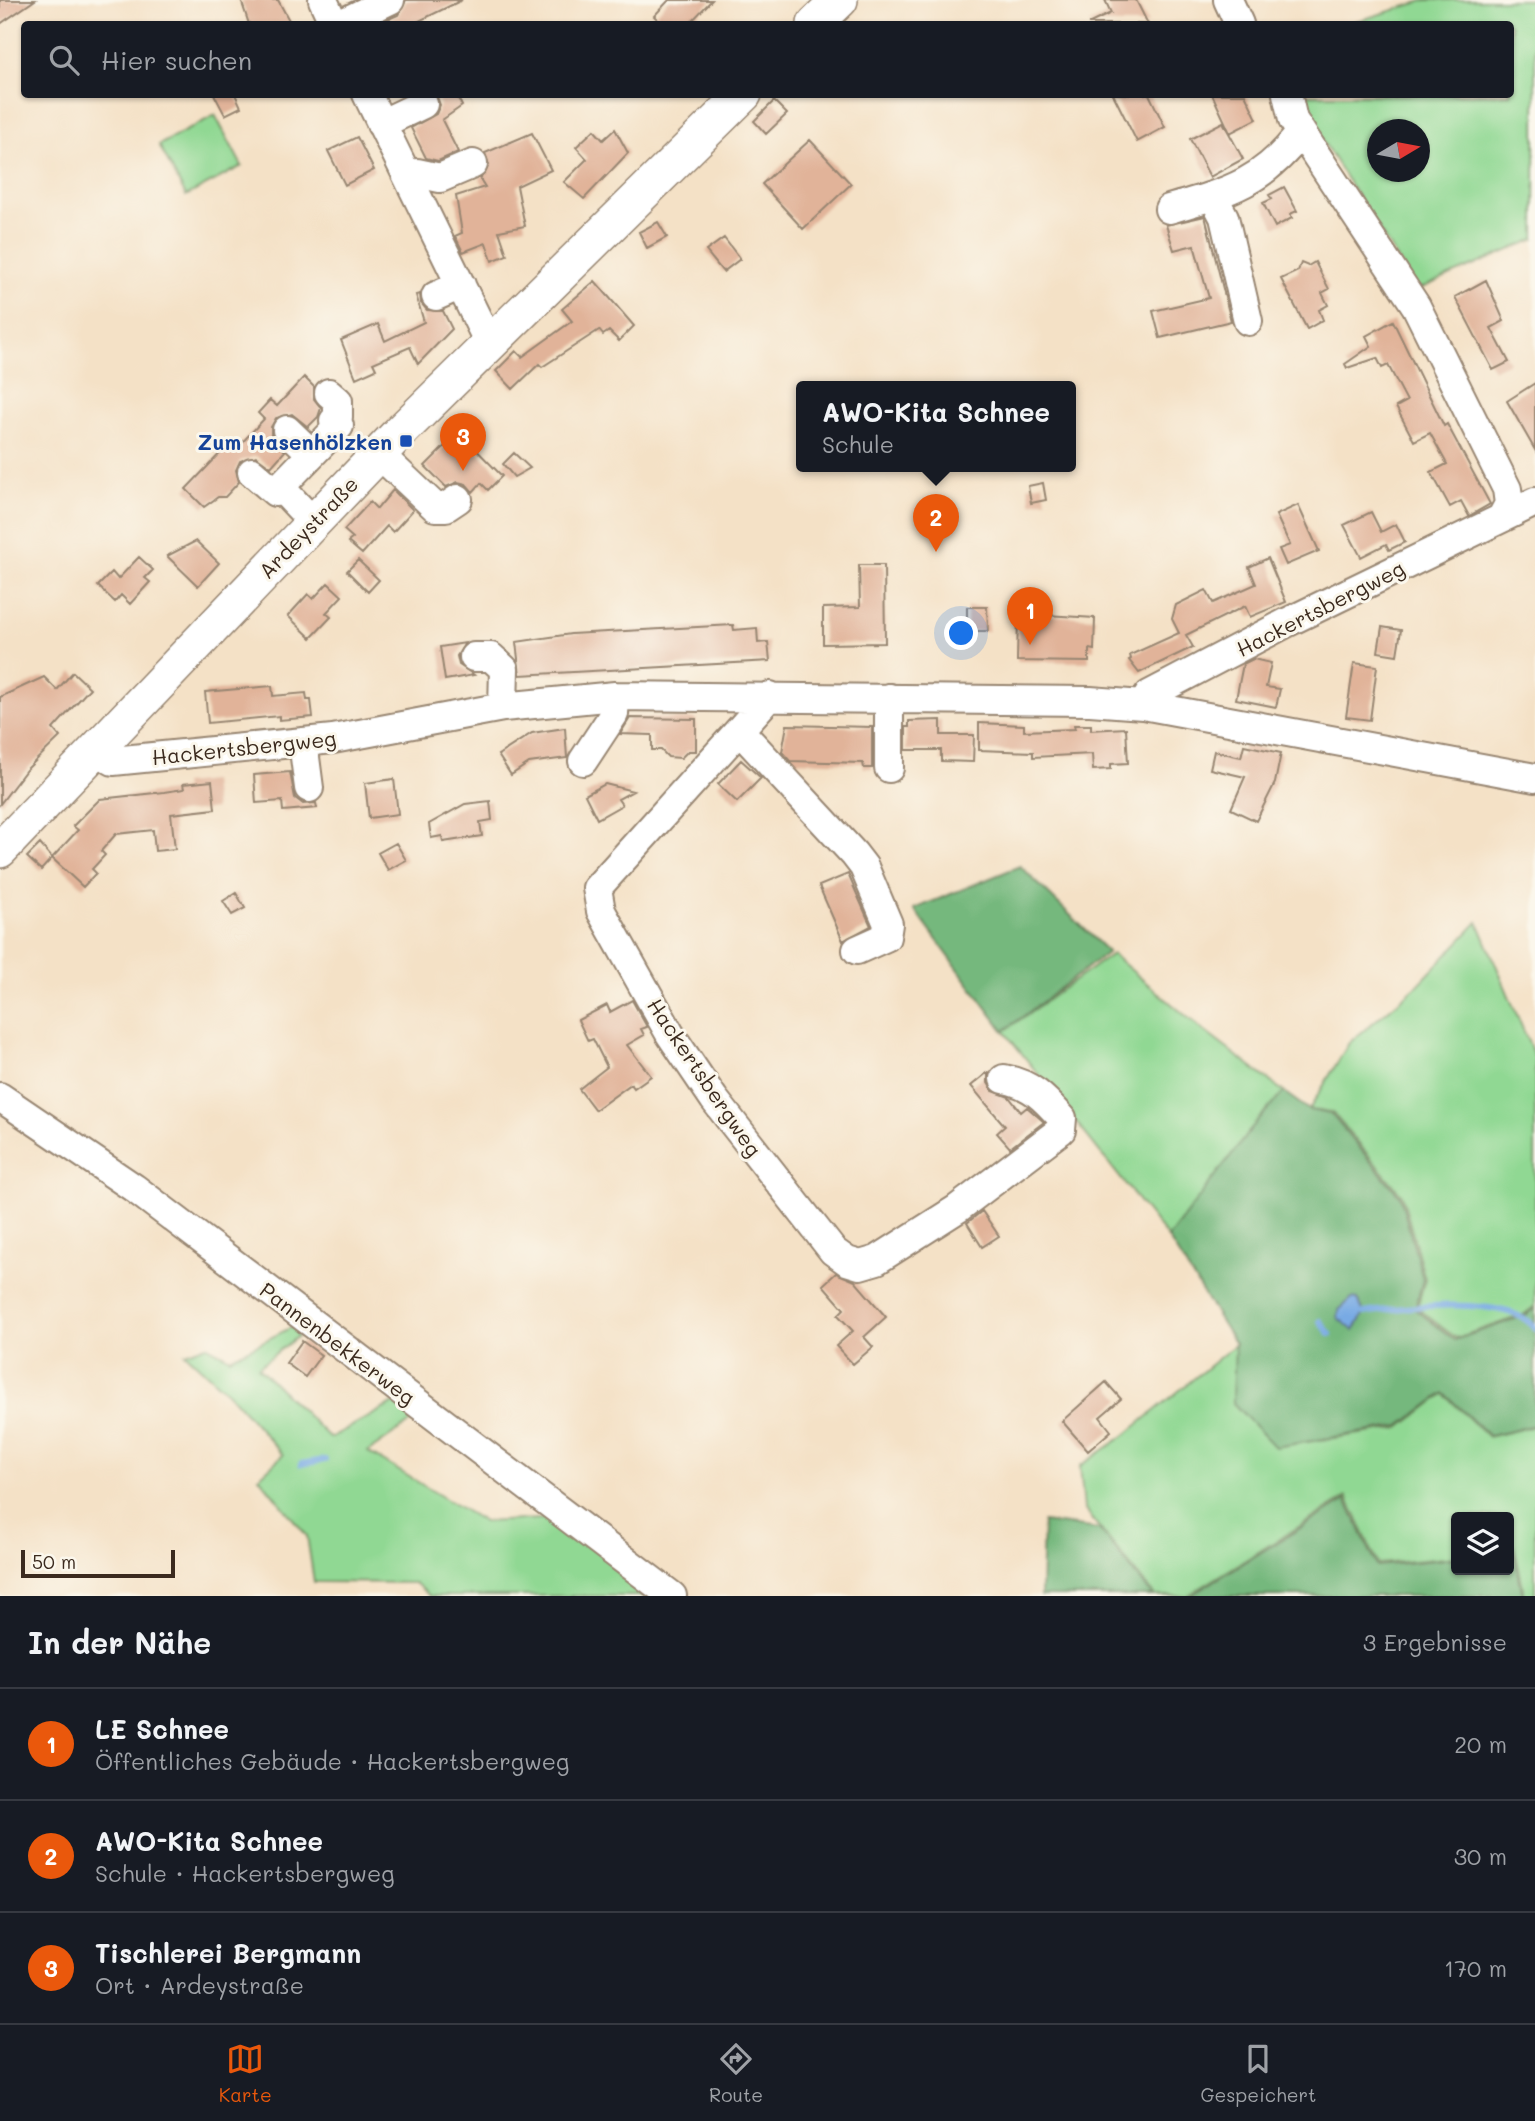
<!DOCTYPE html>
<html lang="de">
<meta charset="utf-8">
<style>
:root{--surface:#171b24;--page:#242831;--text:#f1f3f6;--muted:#9ea1a6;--line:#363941;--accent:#ea580c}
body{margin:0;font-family:Mali,sans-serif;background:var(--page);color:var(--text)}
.controls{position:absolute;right:21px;bottom:21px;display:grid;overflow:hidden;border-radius:7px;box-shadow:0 2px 5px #0004}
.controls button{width:63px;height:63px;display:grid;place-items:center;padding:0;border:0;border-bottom:2px solid var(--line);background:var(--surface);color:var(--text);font:35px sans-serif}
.compass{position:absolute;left:1367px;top:119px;width:63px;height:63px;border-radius:50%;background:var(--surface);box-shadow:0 2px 5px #0004;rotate:80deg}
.scale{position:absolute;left:21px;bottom:18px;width:154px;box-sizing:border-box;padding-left:7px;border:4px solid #3b2a1e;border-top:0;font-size:19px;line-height:24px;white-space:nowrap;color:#3b2a1e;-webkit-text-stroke:5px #fbf7ec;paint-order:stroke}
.you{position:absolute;left:962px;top:634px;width:24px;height:24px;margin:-18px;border:5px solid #fff;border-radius:50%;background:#1a73e8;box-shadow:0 0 0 10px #1a73e833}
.badge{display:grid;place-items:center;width:46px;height:46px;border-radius:50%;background:var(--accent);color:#fff;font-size:23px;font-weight:700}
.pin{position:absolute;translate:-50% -58px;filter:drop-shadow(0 2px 4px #0008)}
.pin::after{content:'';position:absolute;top:37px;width:24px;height:21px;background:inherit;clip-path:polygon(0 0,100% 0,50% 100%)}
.popup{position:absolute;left:796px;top:381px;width:280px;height:91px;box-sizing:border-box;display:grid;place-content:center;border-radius:7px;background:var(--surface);filter:drop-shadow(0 2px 5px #0005);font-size:23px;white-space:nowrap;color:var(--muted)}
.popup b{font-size:26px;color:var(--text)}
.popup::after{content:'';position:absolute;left:50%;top:100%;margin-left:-14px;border:14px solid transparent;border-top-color:var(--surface)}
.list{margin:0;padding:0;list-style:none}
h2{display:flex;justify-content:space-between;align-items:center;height:91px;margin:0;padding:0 28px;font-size:30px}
h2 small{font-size:23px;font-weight:400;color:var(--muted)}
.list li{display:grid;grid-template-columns:46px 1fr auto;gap:21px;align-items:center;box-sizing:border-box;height:112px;padding:0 28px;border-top:2px solid var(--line)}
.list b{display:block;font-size:26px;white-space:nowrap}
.list p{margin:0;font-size:23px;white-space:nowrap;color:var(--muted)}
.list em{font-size:23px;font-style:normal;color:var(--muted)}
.icon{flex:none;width:38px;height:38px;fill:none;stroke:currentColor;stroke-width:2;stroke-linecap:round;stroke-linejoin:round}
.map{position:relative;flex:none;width:1535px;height:1596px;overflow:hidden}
.search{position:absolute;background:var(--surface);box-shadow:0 2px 5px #0004;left:21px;right:21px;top:21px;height:77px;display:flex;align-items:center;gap:18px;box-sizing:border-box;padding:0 24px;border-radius:7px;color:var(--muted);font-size:26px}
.sheet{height:427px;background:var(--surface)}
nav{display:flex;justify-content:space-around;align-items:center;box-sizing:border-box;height:98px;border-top:2px solid var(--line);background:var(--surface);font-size:19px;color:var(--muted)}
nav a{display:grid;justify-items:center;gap:4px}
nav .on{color:var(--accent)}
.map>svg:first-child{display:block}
.green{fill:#90d893;stroke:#668158;stroke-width:2;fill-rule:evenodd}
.forest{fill:#74b87d;stroke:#58714e;stroke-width:2}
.water{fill:#78aae4;stroke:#5a6a81;stroke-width:2}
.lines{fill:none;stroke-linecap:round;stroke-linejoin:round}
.stream{stroke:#78aae4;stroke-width:6}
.building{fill:#e1b399}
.minor-casing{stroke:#988672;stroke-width:32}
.major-casing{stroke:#988672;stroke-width:38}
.minor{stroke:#fff;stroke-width:28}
.major{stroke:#fff;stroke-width:35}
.transit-dot{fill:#1a4fb4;stroke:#fbf7ec;stroke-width:2.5}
.labels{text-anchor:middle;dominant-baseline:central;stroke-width:6;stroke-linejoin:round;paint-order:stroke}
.transit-label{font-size:21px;font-weight:bold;fill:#164399;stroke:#fbf7ec;text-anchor:end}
.street-label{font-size:21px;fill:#3b2a1e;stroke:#fbf7ec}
</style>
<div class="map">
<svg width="1535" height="1596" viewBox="0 0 1535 1596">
<rect width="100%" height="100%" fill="#fbf7ec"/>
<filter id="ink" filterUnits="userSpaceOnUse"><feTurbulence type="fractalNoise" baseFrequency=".0143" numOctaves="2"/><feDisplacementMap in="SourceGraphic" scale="14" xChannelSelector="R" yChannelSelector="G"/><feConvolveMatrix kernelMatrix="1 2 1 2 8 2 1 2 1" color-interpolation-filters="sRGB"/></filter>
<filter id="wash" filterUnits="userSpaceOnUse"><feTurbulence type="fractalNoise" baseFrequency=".00686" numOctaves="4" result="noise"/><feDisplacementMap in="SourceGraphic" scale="28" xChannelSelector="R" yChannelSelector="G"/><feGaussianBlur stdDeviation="1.57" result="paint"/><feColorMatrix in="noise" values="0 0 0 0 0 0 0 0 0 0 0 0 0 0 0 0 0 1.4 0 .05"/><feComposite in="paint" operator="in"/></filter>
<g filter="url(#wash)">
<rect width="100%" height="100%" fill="#f4e1c6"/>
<path class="green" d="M1427 0H1535V239L1417 290 1310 121 1307 95 1510 94V24H1347ZM1378 130H1420V172H1378Z
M215 115 242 166 186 196 159 145Z
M1478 922 1535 1058V1306L1523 1315 1456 1338 1417 1308 1425 1279 1402 1195 1332 1112 1309 1110 1349 1043 1419 984Z
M1112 954 1204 1031 1284 1092 1258 1120 1168 1238 1004 1031Z
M292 1327 298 1336 258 1367 330 1438 401 1399 421 1415 368 1452 484 1522 558 1518 659 1596H430L415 1583 314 1582 307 1536 259 1477 283 1455 230 1395 185 1353 206 1345 230 1358Z
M1236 1344 1233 1403 1275 1447 1400 1428 1444 1394 1488 1437 1535 1426V1596H1525L1514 1546H1509V1517H1456V1557L1378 1564 1347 1497 1187 1596H1155L1084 1509 1080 1466 1124 1436Z"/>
<path class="forest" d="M1020 866 1108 952 1004 1031 914 909Z
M1284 1092 1309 1110 1331 1114 1400 1196 1423 1279 1415 1309 1455 1340 1524 1316 1535 1308V1425L1489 1436 1444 1393 1400 1426 1275 1447 1233 1403 1235 1344 1168 1238 1258 1120Z
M1346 1500 1377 1566 1456 1558V1570H1509V1547L1513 1546 1523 1596H1190Z
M1043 1522 1099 1529 1153 1596H1041Z"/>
<path class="water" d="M1352 1298 1358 1299 1364 1313 1354 1331 1338 1318 1339 1310Z"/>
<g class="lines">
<path class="stream" d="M1364 1313C1404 1307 1508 1294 1535 1328
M1320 1321 1330 1334
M301 1464 325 1460"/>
</g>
<g id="blocks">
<path class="building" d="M0 0H35L0 24Z
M241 0H278L291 24H249Z
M406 0H462L413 24H377L398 15Z
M669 0H712L689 24H662L654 16Z
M1105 0H1136L1148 24H1088L1111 13Z
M214 94H235L241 107 225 115Z
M436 94H456L462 106 442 120 458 152 438 161 426 158 411 128 436 114 440 105Z
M1113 94H1149L1165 127 1137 142Z
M1212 94H1245L1257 119 1230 133Z
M774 101 787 114 766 134 754 121Z
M1223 122 1243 159 1210 177 1190 139Z
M615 129 628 153 584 199 564 182 587 159 576 147 594 130 603 140Z
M532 133 551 170 517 186 525 226 499 231 507 255 492 261 486 243 463 252 455 236 462 233 456 196 485 187 480 179 489 165 485 153Z
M357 137 374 170 345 185 328 151Z
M810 140 851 184 803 229 762 184Z
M1284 187 1297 211 1290 214 1292 218 1275 227 1263 203 1272 199 1269 195Z
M1205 216 1231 321 1160 338 1153 311 1209 298 1194 245 1174 250 1166 225Z
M658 222 667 237 647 248 639 232Z
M724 238 740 259 723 272 706 251Z
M1315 262 1329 289 1322 293 1328 305 1319 310 1323 320 1307 329 1281 279 1298 271 1301 263 1308 266Z
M1486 280 1504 321 1491 328 1509 362 1493 370 1455 297Z
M595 281 634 326 619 341 609 331 603 335 599 330 542 367 539 364 513 389 496 371 516 351 522 357 572 321 562 309Z
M420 294 421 303 427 310 443 311 452 329 418 364 410 347 373 363 376 369 356 378 341 340 378 324 385 341 424 322 416 295Z
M1393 321 1444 426 1447 424 1490 504 1469 516 1461 501 1450 507 1431 472 1447 464 1430 433 1414 441 1396 407 1407 401 1388 365 1382 368 1377 358 1347 368 1345 364 1371 346 1366 336Z
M304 377 314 387V399L321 408 318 417 308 427 292 414 276 418 271 427V435L285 451 271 467 256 456 240 461 236 470 239 482 225 497H218L204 507 186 489 231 442 237 448 264 419 258 413 270 400 277 406Z
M1535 383V450L1507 401Z
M459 432 502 476 488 490 481 483 473 492 466 484 458 482 446 487 425 466Z
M514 453 530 468 514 477 503 464Z
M1043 483 1046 500 1031 503 1028 486Z
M393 490 413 510 393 532 387 526 362 554 348 542 353 538 344 530 370 502 377 509Z
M1298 505 1319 551 1286 565 1279 549 1290 545 1276 515Z
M1371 512 1381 532 1396 524 1405 542 1389 550 1386 544 1361 557 1344 525Z
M196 541 219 563 198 586 167 556Z
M139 557 153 570 145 578 150 582 130 604 121 595 115 602 98 586 112 572 118 579Z
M1268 558 1286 602 1250 617 1245 606 1186 635 1193 647 1139 673 1129 660 1131 659 1130 655 1179 633 1172 619 1176 605 1206 590 1213 603 1256 584 1249 567Z
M358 560 379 580 368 592 347 571Z
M859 565H884L885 643 823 644V608L860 607Z
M328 583 342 596 326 613 331 617 311 638 288 616 308 594 313 599Z
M967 607H987L988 631H967Z
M1029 614 1095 618 1094 650 1089 649V662L1017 661 1018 615Z
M733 625 734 630 757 628 758 643 768 642 770 661 520 675 516 642 571 634Z
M1382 627 1401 630 1397 655 1378 652Z
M465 643 457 656 459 665 474 675 445 680 440 647Z
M1253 659 1271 663 1266 687 1280 689 1276 707 1236 699 1243 664Z
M1354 663 1377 666 1370 720 1346 717Z
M73 672 90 688 53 729 60 737 26 770 0 804V697L44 677 57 690Z
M272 686 273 696 306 693 307 700H311L313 717 279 720V716L208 723 205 692Z
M630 718 696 719V751H688L681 758 668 757 661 750H652V735L620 734Z
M941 720V735H974L973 762 941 761V750H906V727H909V721Z
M979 723 1024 725V731L1075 729 1074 725H1091V730L1126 728 1128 763 1111 764V769L1093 770 1092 754 1033 757V752L979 750Z
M787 725 872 727V768H864L863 763 790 761 782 752Z
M565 728 567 758 529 763 511 775 498 755 532 733Z
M1244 745 1281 753 1275 783 1256 821 1231 809 1245 777 1210 769 1214 751 1241 757Z
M741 760 761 778 737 802 718 784Z
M290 772 295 798 303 804 316 803 317 808 283 811 282 801 256 803 254 775Z
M394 779 398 814 369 818 365 783Z
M212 781 215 809 171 814 175 849 155 851 153 830 116 834 101 851 105 855 92 869 96 873 83 887 52 858 41 870 27 857 40 844 52 858 78 830 73 826 100 799 164 792 184 789 183 784Z
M605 784 633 791 618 799 622 805 597 819 585 795Z
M490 801 492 820 480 822 482 836 443 842 442 836 431 838 429 824 465 804Z
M396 843 406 860 388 870 378 853Z
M848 874 871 926 843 941 819 886Z
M236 893 245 908 232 915 223 901Z
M632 1000 647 1027 641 1029 644 1035 627 1045 651 1076 634 1088 631 1084 595 1110 579 1089 607 1067 593 1039 588 1041 578 1020 607 1005 610 1012Z
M988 1072V1083L993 1091 1009 1097 1021 1112 1027 1107 1044 1122 1010 1148 997 1133 1005 1126 971 1086Z
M982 1211 999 1236 982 1247 967 1223Z
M836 1273 855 1281 886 1317 864 1337 873 1347 853 1364 836 1346 853 1331 838 1315 844 1309 823 1285Z
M302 1341 321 1355 305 1377 286 1363Z
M1106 1382 1121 1399 1100 1417 1111 1431 1088 1451 1062 1421Z"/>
</g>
</g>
<g filter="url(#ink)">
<use href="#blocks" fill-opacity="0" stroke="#988672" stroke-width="2"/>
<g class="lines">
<defs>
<path id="minor" d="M323 0 334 24
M1228 0 1239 24
M340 24 390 0
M367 94 489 343
M1287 94 1293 120 1416 306 1507 489 1509 504 1502 517
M381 124 423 104
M417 173 440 178 473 164
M1213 196 1224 217 1248 321
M1169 209C1228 192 1263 183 1301 132
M436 296 461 285
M287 430 312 454
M379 454 435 507H446L458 499
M252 472 275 492 280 487
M313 522 280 487 339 426 334 421 338 417V401L329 393
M474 657H491L504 669 503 707
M770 696 597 888 601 911 670 1034 714 1099 833 1251 847 1261 860 1265 877 1260 957 1209 1061 1130 1062 1118C1044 1098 1031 1084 1004 1079
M1143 705 1149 695 1288 622 1535 502
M740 731 854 854 864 867 888 924 886 937 857 950
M303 742 309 788
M97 749 113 761 333 739 503 707 615 696 1090 701 1143 705 1535 778
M583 761 614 714 615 696
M889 768V698
M0 1097 134 1188 672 1596"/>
<path id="major" d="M815 24 840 0
M0 850 398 434 744 94"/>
</defs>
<use href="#minor" class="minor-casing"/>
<use href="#major" class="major-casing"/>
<use href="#minor" class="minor"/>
<use href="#major" class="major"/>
</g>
</g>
<rect class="transit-dot" x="399" y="434" width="14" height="14" rx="3.5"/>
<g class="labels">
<g class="transit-label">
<text x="392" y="441">Zum Hasenhölzken</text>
</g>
<g class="street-label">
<text transform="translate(308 527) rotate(-46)">Ardeystraße</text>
<text transform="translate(1320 608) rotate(-27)">Hackertsbergweg</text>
<text transform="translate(244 747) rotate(-6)">Hackertsbergweg</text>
<text transform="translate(705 1077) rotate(56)">Hackertsbergweg</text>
<text transform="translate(338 1343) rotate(37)">Pannenbekkerweg</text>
</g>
</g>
</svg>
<div class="controls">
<button><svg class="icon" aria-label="layers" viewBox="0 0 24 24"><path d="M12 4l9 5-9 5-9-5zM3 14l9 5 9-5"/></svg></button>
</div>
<svg class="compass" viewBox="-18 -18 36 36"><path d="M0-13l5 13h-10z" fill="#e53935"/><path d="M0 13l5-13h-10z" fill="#9ea1a6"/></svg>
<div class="scale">50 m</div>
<div class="you"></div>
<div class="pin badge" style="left:1030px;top:645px">1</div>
<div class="pin badge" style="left:936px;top:552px">2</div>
<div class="popup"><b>AWO-Kita Schnee</b>Schule</div>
<div class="pin badge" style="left:463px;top:471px">3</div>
<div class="search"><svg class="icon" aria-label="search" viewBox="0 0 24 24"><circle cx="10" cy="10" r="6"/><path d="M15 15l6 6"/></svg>Hier suchen</div>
</div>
<section class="sheet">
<h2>In der Nähe<small>3 Ergebnisse</small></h2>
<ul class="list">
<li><span class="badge">1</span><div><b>LE Schnee</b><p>Öffentliches Gebäude · Hackertsbergweg</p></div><em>20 m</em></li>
<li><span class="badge">2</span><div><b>AWO-Kita Schnee</b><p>Schule · Hackertsbergweg</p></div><em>30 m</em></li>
<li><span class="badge">3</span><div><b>Tischlerei Bergmann</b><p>Ort · Ardeystraße</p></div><em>170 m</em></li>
</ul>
</section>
<nav>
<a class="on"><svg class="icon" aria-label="map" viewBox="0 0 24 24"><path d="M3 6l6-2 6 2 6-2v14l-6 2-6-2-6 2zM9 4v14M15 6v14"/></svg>Karte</a>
<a><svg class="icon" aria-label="directions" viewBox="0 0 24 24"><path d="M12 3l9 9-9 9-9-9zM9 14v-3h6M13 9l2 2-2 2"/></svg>Route</a>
<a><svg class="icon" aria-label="saved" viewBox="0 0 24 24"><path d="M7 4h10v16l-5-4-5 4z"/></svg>Gespeichert</a>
</nav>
